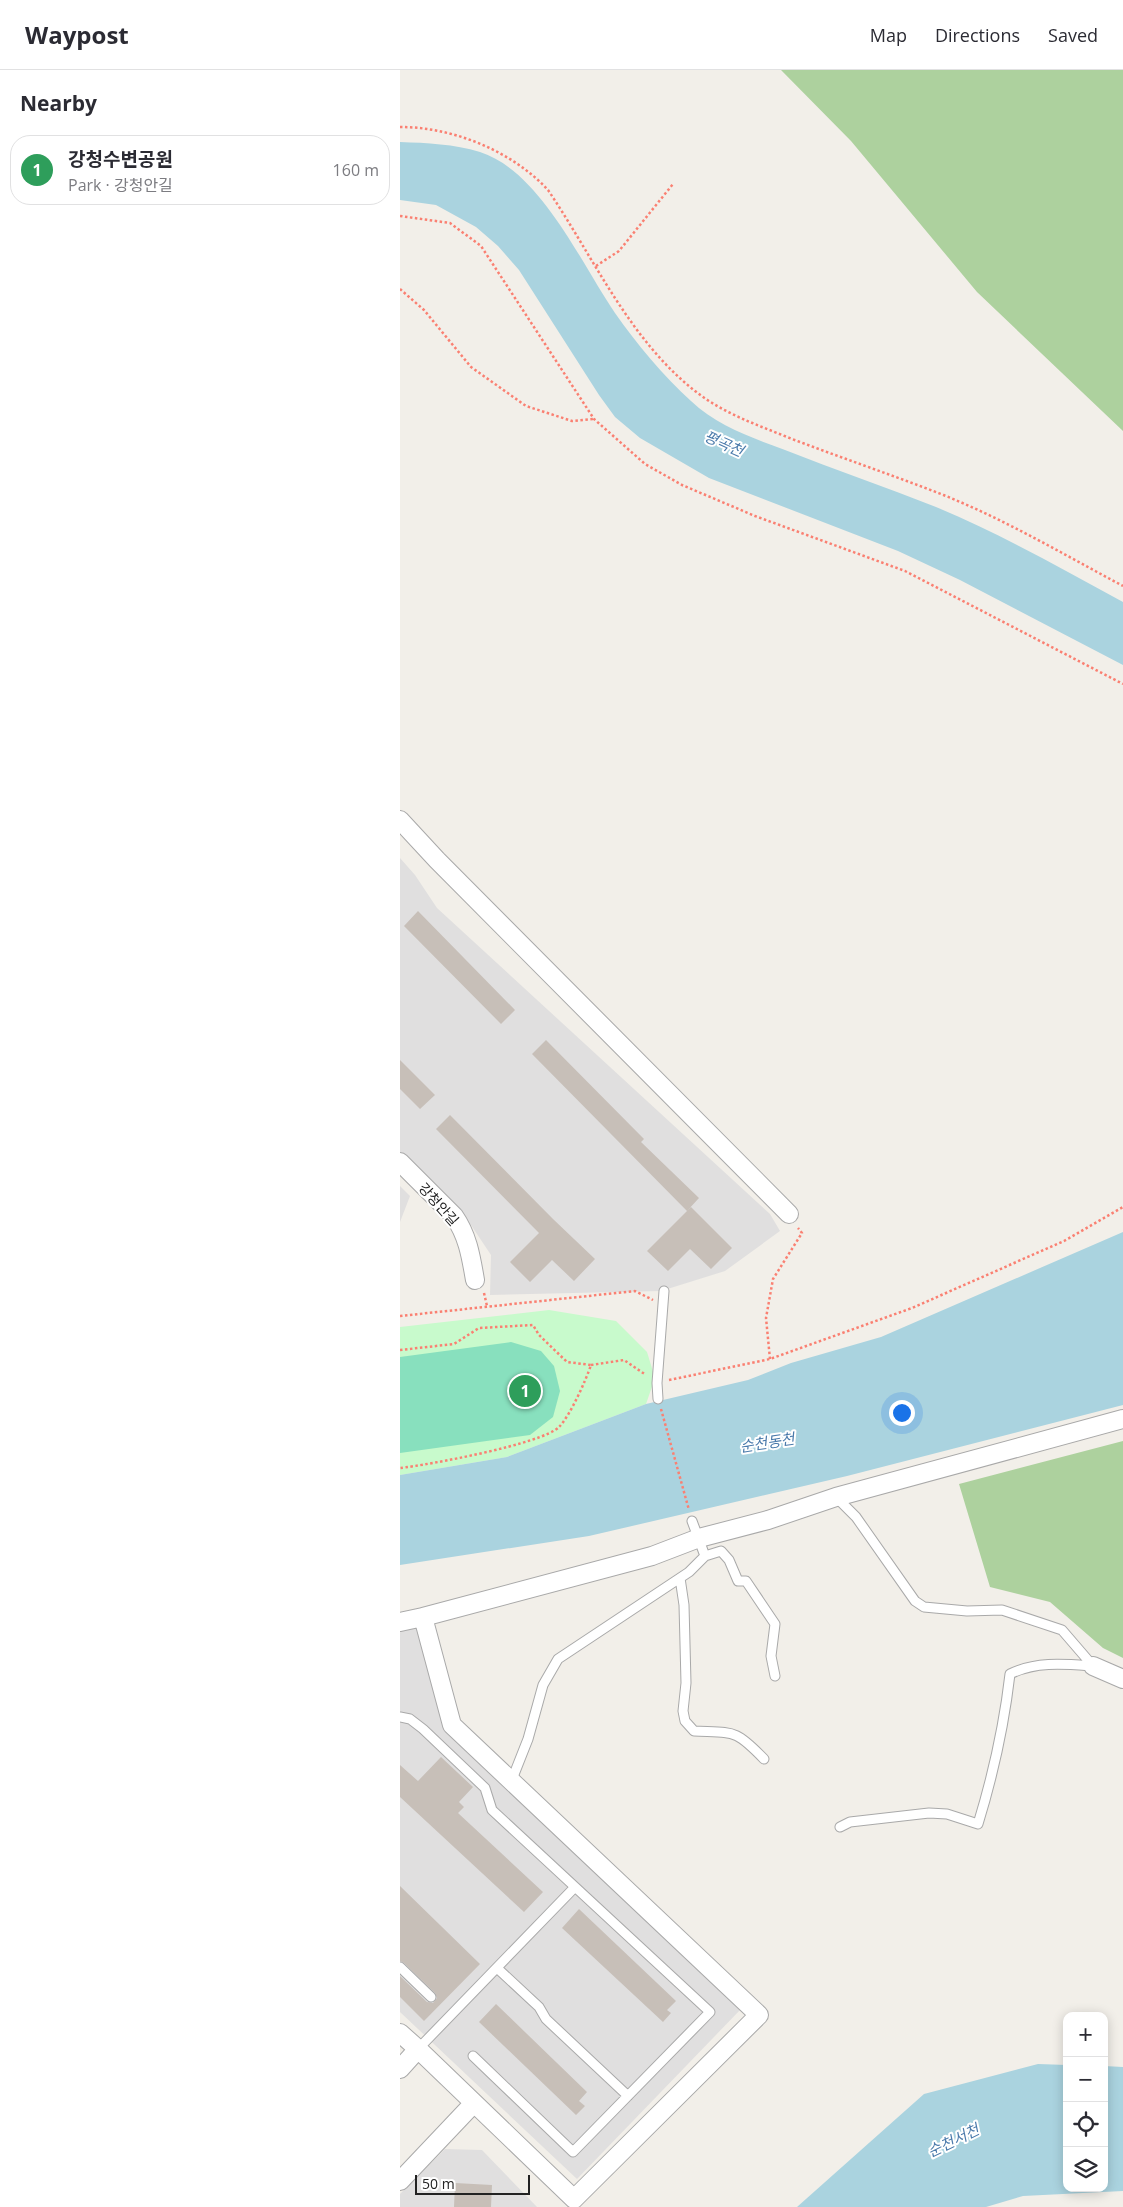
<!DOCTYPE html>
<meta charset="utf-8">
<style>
:root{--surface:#fff;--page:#f2f2f3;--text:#2b2b33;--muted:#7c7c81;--line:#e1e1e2;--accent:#d40000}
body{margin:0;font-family:"Open Sans","Noto Sans KR",sans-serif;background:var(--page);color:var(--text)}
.controls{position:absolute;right:15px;bottom:15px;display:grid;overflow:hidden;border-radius:10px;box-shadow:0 2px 12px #0003}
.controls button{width:45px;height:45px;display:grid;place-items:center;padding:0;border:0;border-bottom:1px solid var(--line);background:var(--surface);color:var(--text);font:25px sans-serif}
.scale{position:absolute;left:15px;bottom:12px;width:115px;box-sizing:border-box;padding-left:5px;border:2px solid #222;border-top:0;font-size:14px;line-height:18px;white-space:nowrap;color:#222;-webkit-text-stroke:4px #fff;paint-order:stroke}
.you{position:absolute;left:501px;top:1342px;width:18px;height:18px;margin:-12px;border:4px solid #fff;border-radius:50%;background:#1a73e8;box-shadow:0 0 0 8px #1a73e833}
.badge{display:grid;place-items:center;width:32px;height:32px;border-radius:50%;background:var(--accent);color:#fff;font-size:16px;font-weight:700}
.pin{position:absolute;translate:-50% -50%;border:2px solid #fff;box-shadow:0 1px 5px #0006}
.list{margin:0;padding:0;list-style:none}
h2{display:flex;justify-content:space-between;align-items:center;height:65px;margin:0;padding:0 20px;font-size:21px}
h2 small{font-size:16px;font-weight:400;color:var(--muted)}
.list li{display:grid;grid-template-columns:32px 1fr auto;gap:15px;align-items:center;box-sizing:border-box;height:70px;margin:0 10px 10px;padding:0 10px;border:1px solid var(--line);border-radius:20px}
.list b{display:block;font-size:19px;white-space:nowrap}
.list p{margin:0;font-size:16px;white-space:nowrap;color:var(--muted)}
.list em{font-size:16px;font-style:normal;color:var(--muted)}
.icon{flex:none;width:28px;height:28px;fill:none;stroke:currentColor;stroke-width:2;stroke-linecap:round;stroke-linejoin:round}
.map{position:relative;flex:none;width:723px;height:2137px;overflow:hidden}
header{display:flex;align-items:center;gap:30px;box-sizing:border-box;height:70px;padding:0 25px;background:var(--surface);border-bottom:1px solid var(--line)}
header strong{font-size:24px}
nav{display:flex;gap:28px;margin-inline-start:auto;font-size:18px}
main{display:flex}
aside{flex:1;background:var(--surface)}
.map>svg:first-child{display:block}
.residential{fill:#e0dfdf}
.forest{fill:#add19e}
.park{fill:#c8facc}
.pitch{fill:#88e0be}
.water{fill:#aad3df}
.building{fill:#c7bfb8}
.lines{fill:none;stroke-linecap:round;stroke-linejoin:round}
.service-casing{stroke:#a9a9a9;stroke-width:11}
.minor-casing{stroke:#a9a9a9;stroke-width:20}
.path{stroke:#fa8072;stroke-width:2.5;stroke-dasharray:2.5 2.5;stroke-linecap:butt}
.service{stroke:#fff;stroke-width:9}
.minor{stroke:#fff;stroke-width:18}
.labels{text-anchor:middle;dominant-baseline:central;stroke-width:4;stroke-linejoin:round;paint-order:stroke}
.street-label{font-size:14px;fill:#222;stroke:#fff}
.water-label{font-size:15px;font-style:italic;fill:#4a7aab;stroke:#fff}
</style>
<header>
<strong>Waypost</strong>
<nav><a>Map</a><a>Directions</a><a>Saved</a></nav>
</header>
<main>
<aside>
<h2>Nearby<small></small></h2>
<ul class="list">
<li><span class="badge" style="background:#2e9e5b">1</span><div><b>강청수변공원</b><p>Park · 강청안길</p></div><em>160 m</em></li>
</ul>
</aside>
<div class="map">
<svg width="723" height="2137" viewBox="0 0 723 2137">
<rect width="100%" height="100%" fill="#f2efe9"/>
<path class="residential" d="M0 788 15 805 37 838 370 1144 380 1161 325 1201 261 1221 90 1225 91 1185 71 1155 0 1082Z
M0 1116 10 1126 0 1152Z
M22 1556 47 1656 341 1939 177 2109 0 1942V1561Z
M45 2079 82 2080 137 2137H0V2124Z"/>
<path class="forest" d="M381 0H723V361L577 222 451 71Z
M723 1371V1588L703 1578 650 1532 590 1517 559 1414Z"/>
<path class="park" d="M149 1240 216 1251 247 1282 255 1308 246 1334 107 1387 0 1405V1257Z"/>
<path class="pitch" d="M111 1272 141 1281 154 1296 160 1321 153 1347 130 1365 0 1383V1287Z"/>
<path class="water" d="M0 72C27 73 54 74 80 82 140 101 181 193 215 243 236 273 264 307 291 331 317 356 353 368 385 380 435 400 486 417 536 437 601 464 662 499 723 532V595L560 510 498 481 309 408 240 368 215 347 199 325 119 200 98 176 76 157 36 135 0 130Z
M723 1162V1335L447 1406 189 1466 0 1495V1405L107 1387 246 1334 348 1310 391 1293 481 1267Z
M638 1994 667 1995V2118H704V1996L723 1997V2121L623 2126 586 2137H397L524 2024Z"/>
<path class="building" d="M18 841 115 940 101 954 4 856Z
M146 970 244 1069 241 1072 299 1128 287 1141 132 984Z
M0 990 35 1025 20 1039 0 1019Z
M50 1045 153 1149 195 1189 174 1211 152 1190 130 1212 110 1192 139 1163 36 1059Z
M291 1137 332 1178 311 1199 290 1179 268 1201 247 1181Z
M41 1687 73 1717 59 1732 64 1737 58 1743 143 1822 124 1842 0 1727V1695L18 1711Z
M0 1816 80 1894 24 1951 0 1927V1906L27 1932 33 1933 37 1928 35 1923 4 1893 0 1891Z
M179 1839 276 1931 267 1940 271 1943 263 1952 162 1858Z
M96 1934 187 2022 179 2031 185 2036 176 2045 79 1952Z
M55 2113 92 2115 91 2137H54Z"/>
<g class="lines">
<defs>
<path id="service" d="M258 1329 257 1313 264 1221
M436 1427 456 1447 515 1531 524 1537 567 1541 602 1540 662 1560 693 1596C665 1594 636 1591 610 1604 604 1656 593 1705 578 1754L547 1744 529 1743 450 1752 440 1757
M305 1486 321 1481 329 1490 338 1511H346L375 1554 371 1586 375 1606
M280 1508 284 1535 286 1613 283 1641 285 1651 294 1661C335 1663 335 1659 364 1689
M0 1647 10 1649 23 1659 85 1718 92 1740 310 1942 173 2082 73 1986
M111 1712 128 1669 143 1615 158 1589 289 1502 305 1486 292 1451
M0 1897 31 1927
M97 1898 139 1937 146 1949 228 2026
M18 1979 175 1817"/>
<path id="minor" d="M0 750 37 790 389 1144
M0 1092 54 1146C68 1166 71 1187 75 1210
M23 1547 252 1486 299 1468 368 1450 436 1427 723 1349
M0 1552 23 1547 52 1655 359 1945 174 2129 18 1979
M693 1596 723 1609
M0 1963 18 1979 0 1999
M0 2111 74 2033"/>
</defs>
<use href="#service" class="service-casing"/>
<use href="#minor" class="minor-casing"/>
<path class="path" d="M0 57C53 57 112 81 148 120 194 188 229 269 295 321 324 344 358 355 392 369 442 388 492 405 541 424 604 449 663 484 723 516
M0 146 50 153 81 176 194 349 245 394 282 415 355 446 505 501 723 614
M196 196 219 181 273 114
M0 219 24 240 71 297 126 336 172 351 194 349
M84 1223 87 1236
M0 1246 235 1221 253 1230
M0 1280 54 1274 79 1258 133 1255 139 1265 167 1292 191 1295C186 1310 170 1346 159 1357 142 1374 28 1395 0 1398
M370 1289 366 1248 373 1209 402 1163 398 1158
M191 1295 224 1290 246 1305
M269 1310 370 1289 512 1238 664 1171 723 1137
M261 1339 289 1440"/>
<use href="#service" class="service"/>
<use href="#minor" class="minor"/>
</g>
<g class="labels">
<g class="street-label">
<text transform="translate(39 1134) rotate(48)">강청안길</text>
</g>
<g class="water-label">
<text transform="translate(324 373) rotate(24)">평곡천</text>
<text transform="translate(367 1372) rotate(-9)">순천동천</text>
<text transform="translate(553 2070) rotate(-26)">순천서천</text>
</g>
</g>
</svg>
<div class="controls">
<button>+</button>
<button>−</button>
<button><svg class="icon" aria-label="locate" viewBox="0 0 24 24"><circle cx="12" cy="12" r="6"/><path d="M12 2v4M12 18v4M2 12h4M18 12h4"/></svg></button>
<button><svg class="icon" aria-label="layers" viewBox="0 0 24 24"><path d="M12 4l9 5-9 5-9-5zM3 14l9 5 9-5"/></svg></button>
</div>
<div class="scale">50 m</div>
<div class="you"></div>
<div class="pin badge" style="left:125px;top:1321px;background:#2e9e5b">1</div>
</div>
</main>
